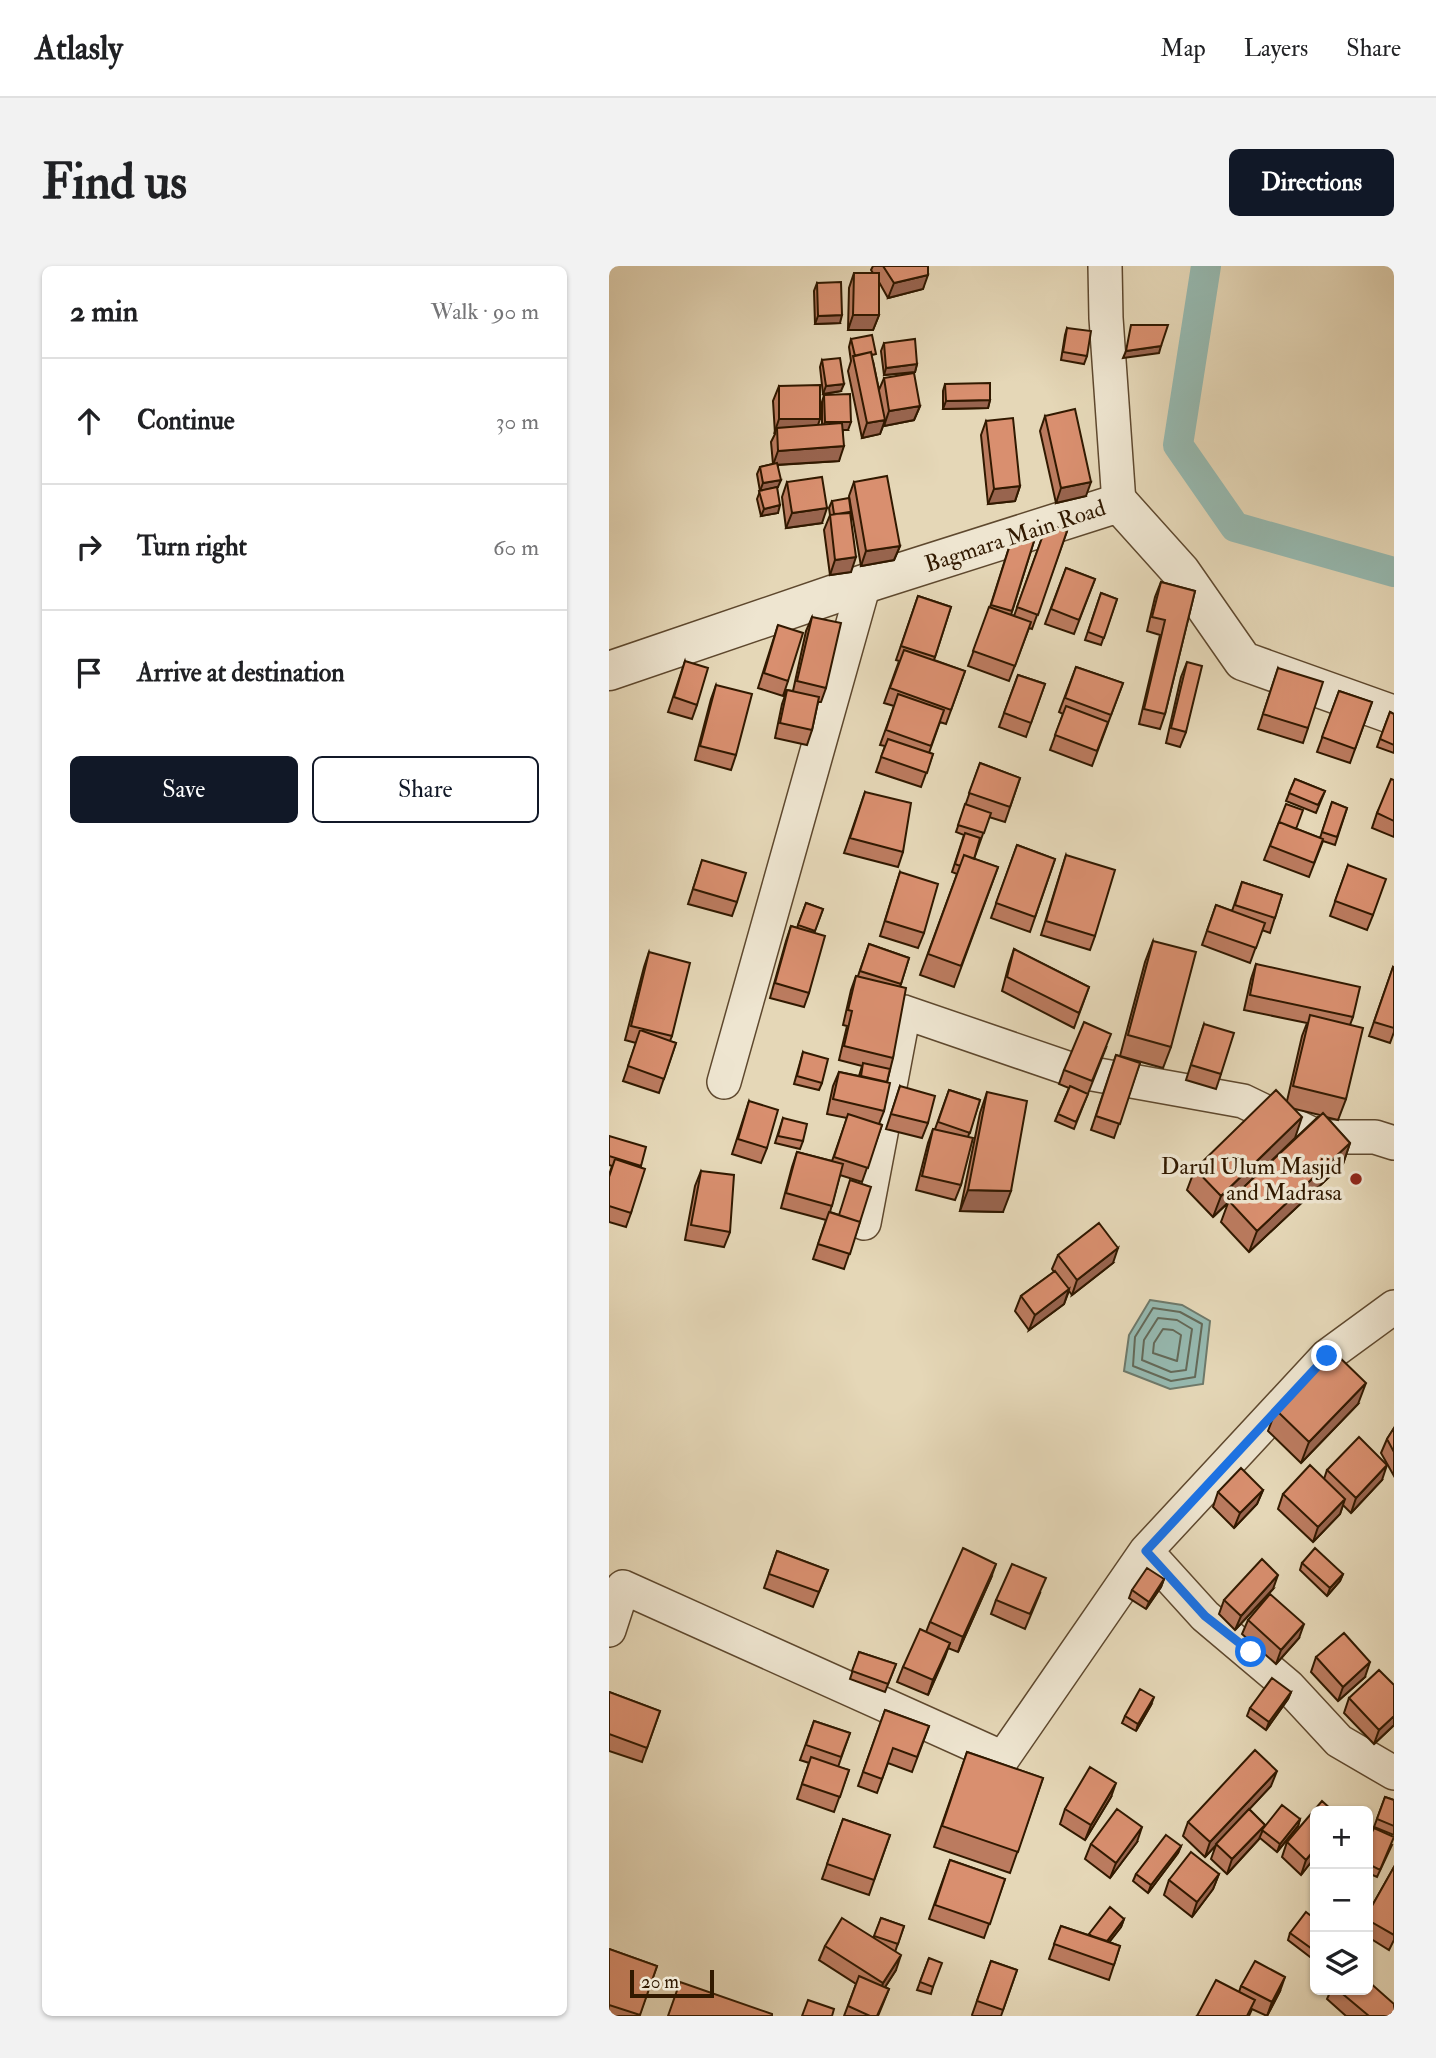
<!DOCTYPE html>
<meta charset="utf-8">
<style>
:root{--surface:#fff;--page:#f2f2f2;--text:#202124;--muted:#757577;--line:#e0e0e0;--accent:#111827}
body{margin:0;font-family:"IM FELL Double Pica",serif;background:var(--page);color:var(--text)}
.controls{position:absolute;right:21px;bottom:21px;display:grid;overflow:hidden;border-radius:10px;box-shadow:0 2px 5px #0004}
.controls button{width:63px;height:63px;display:grid;place-items:center;padding:0;border:0;border-bottom:2px solid var(--line);background:var(--surface);color:var(--text);font:35px sans-serif}
.scale{position:absolute;left:21px;bottom:18px;width:84px;box-sizing:border-box;padding-left:7px;border:4px solid #311900;border-top:0;font-size:19px;line-height:24px;white-space:nowrap;color:#311900;-webkit-text-stroke:5px #eee5d0;paint-order:stroke}
.stop{position:absolute;width:21px;height:21px;margin:-16px;border:5px solid #1a73e8;border-radius:50%;background:#fff}
.stop.end{background:#1a73e8;border-color:#fff;box-shadow:0 2px 7px #0008}
.list{margin:0;padding:0;list-style:none}
h2{display:flex;justify-content:space-between;align-items:center;height:91px;margin:0;padding:0 28px;font-size:30px}
h2 small{font-size:23px;font-weight:400;color:var(--muted)}
.list li{display:grid;grid-template-columns:46px 1fr auto;gap:21px;align-items:center;box-sizing:border-box;height:126px;padding:0 28px;border-top:2px solid var(--line)}
.list b{display:block;font-size:26px;white-space:nowrap}
.list em{font-size:23px;font-style:normal;color:var(--muted)}
.actions{display:flex;gap:14px;padding:21px 28px}
.actions a{flex:1;padding:16px 0;border:2px solid var(--accent);border-radius:10px;text-align:center;font-size:24px;color:var(--accent)}
.actions .main{background:var(--accent);color:#fff}
.icon{flex:none;width:38px;height:38px;fill:none;stroke:currentColor;stroke-width:2;stroke-linecap:round;stroke-linejoin:round}
.map{position:relative;flex:none;width:785px;height:1750px;overflow:hidden;border-radius:10px}
header{display:flex;align-items:center;gap:42px;box-sizing:border-box;height:98px;padding:0 35px;background:var(--surface);border-bottom:2px solid var(--line)}
header strong{font-size:33px}
nav{display:flex;gap:38px;margin-inline-start:auto;font-size:24px}
.intro{display:flex;align-items:center;justify-content:space-between;box-sizing:border-box;height:168px;padding:0 42px}
h1{margin:0;font-size:49px}
.button{padding:18px 32px;border-radius:10px;background:var(--accent);color:#fff;font-size:24px;font-weight:700}
main{display:flex;gap:42px;padding:0 42px}
aside{flex:1;background:var(--surface);border-radius:10px;box-shadow:0 2px 5px #0004}
.map>svg:first-child{display:block}
.water{fill:#96b9b0;stroke:#6e796a;stroke-width:2}
.lines{fill:none;stroke-linecap:round;stroke-linejoin:round}
.shore{stroke:#646958;stroke-width:2}
.canal{stroke:#96b9b0;stroke-width:30}
.minor-casing{stroke:#5e482e;stroke-width:36}
.tertiary-casing{stroke:#5e482e;stroke-width:41}
.minor{stroke:#eee5d0;stroke-width:33}
.tertiary{stroke:#eee5d0;stroke-width:38}
.wall{fill:#bb7b5f;stroke:#311900;stroke-width:2;fill-rule:evenodd}
.shaded-wall{fill:#98644e;stroke:#311900;stroke-width:2}
.building{fill:#d98f6f;stroke:#311900;stroke-width:2}
.route{stroke:#1a73e8;stroke-width:9}
.poi-dot{fill:#8f2418;stroke:#eee5d0;stroke-width:2.5}
.labels{text-anchor:middle;dominant-baseline:central;stroke-width:7;stroke-linejoin:round;paint-order:stroke}
.street-label{font-size:23px;fill:#311900;stroke:#eee5d0}
.poi-label{font-size:23px;fill:#311900;stroke:#eee5d0;text-anchor:end}
</style>
<header>
<strong>Atlasly</strong>
<nav><a>Map</a><a>Layers</a><a>Share</a></nav>
</header>
<div class="intro"><h1>Find us</h1><a class="button">Directions</a></div>
<main>
<aside>
<h2>2 min<small>Walk · 90 m</small></h2>
<ul class="list">
<li><svg class="icon" aria-label="ahead" viewBox="0 0 24 24"><path d="M12 20V5M6 11l6-6 6 6"/></svg><div><b>Continue</b></div><em>30 m</em></li>
<li><svg class="icon" aria-label="right" viewBox="0 0 24 24"><path d="M7 20v-9h11M14 6l5 5-5 5"/></svg><div><b>Turn right</b></div><em>60 m</em></li>
<li><svg class="icon" aria-label="arrive" viewBox="0 0 24 24"><path d="M6 21V4h12l-3 4 3 4H6"/></svg><div><b>Arrive at destination</b></div></li>
</ul>
<div class="actions"><a class="main">Save</a><a>Share</a></div>
</aside>
<div class="map">
<svg width="785" height="1750" viewBox="0 0 785 1750">
<rect width="100%" height="100%" fill="#e5d7b7"/>
<filter id="stains"><feTurbulence type="fractalNoise" baseFrequency=".00286" numOctaves="4"/><feColorMatrix values="0 0 0 0 .2 0 0 0 0 .09 0 0 0 0 .02 0 0 0 .5 -.17"/></filter>
<radialGradient id="worn" r=".72"><stop offset=".6" stop-color="#630" stop-opacity="0"/><stop offset="1" stop-color="#630" stop-opacity=".3"/></radialGradient>
<path class="water" d="M541 1034 573 1039 601 1055 594 1118 561 1123 515 1105 520 1069Z"/>
<g class="lines">
<path class="shore" d="M544 1042 571 1046 593 1058 586 1111 562 1115 524 1100 526 1071Z
M549 1052 568 1054 583 1063 577 1104 562 1106 533 1094 535 1074Z
M554 1063 564 1064 572 1069 568 1095 544 1087 545 1077Z"/>
<path class="canal" d="M597 0 569 179 626 261 785 306"/>
<defs>
<path id="minor" d="M496 0 497 52 510 237
M115 816 255 318
M255 957 295 746 467 805 634 835 709 871H766L785 877
M537 1285 596 1350 679 1420 730 1475 785 1507
M0 1364 14 1321 394 1492 537 1285 718 1090 785 1041"/>
<path id="tertiary" d="M0 405 255 318 510 237 572 306 634 395 785 449"/>
</defs>
<use href="#minor" class="minor-casing"/>
<use href="#tertiary" class="tertiary-casing"/>
<use href="#minor" class="minor"/>
<use href="#tertiary" class="tertiary"/>
</g>
<path class="wall" d="M264 0H319L314 23 279 32 270 16V49L264 64H239L240 22 245 7H264L262 4Z
M208 17 231 57 206 58 205 25Z
M458 62 478 90 475 98 452 94 456 69Z
M242 73 264 95 270 124 275 112 311 140 305 154 275 160V158L271 168 253 172 239 105 242 95 240 81Z
M275 77 308 98 306 106 275 109 272 85Z
M213 94 232 125 214 128 211 101Z
M336 118 381 134 379 142 334 143V125Z
M170 120 209 159H213V136L215 129 239 164H234L230 195 169 199V221L168 222 169 247 152 250 148 233 151 225 148 208 151 201 164 198 162 176 166 168 164 135Z
M436 150 477 230 447 237 431 165Z
M377 155 411 220 406 235 379 238 372 169Z
M178 216 213 257 177 262 173 231Z
M245 216 291 280 285 294 252 300 240 230Z
M223 235 242 247V306L221 309 215 264 221 249 220 242Z
M438 258 458 265 423 363 420 362 400 415 359 400 381 341 405 266 426 272 402 349 405 350Z
M457 302 486 313 465 368 436 358Z
M552 316 586 325 556 448 551 463 530 458 551 369 538 365 546 331Z
M492 327 508 333 492 379 476 374Z
M309 330 342 341 325 394 356 405 337 458 331 456 320 487 324 488 312 521 267 506 276 480 271 479 285 440 275 437 290 395 287 394Z
M203 351 217 422 212 436H209L203 464 198 479 166 472 173 438 178 424 184 425 197 365Z
M169 359 179 415 174 430 149 422Z
M76 395 88 439 83 453 59 446Z
M578 396 577 466 571 481 557 477 572 411Z
M467 401 514 417 483 500 441 484 454 448 450 446Z
M669 402 699 462 694 477 649 463Z
M409 409 436 418 417 471 390 461Z
M107 419 127 489 122 504 86 494 102 433Z
M730 425 763 436 741 497 708 486Z
M781 446 785 448V487L768 481Z
M371 497 411 512 396 556 380 551 365 593 389 601 345 721 311 709 348 608 343 606 355 569 347 566Z
M686 513 716 525 707 547 677 535Z
M785 514V571L763 562 768 547Z
M256 526 294 586 289 601 235 587Z
M723 536 738 542 726 579 714 575 700 611 655 594 670 556 711 572Z
M408 579 446 593 421 666 382 652Z
M457 589 486 670 481 684 432 669Z
M93 595 128 636 123 650 79 638Z
M739 599 764 649 758 664 721 650Z
M291 606 315 667 309 682 271 670Z
M633 616 673 629 661 667 653 664 641 697 593 679 607 639 623 645Z
M197 637 214 643 205 667 200 727 195 741 161 732 177 675 182 660 188 662Z
M544 675 562 781 554 802 511 790 536 696Z
M260 678 300 692 291 721 284 792 278 816 275 845 270 858 273 859 253 916 231 909 221 946 251 956 235 1003 204 993 217 954 172 942 183 901 188 886 223 895 238 852 218 848 224 820 230 806 250 810 253 800 230 794 238 760 234 759 242 724 247 710H249Z
M405 683 480 721 465 762 393 725 400 698Z
M40 686 63 770 61 775 67 777 50 827 14 815 27 777 16 774 35 701Z
M647 698 744 751 741 759 737 833 729 854 717 851 741 877 734 898 640 986 612 956 619 937 604 951 578 924 586 903 678 835 693 770 698 757 635 744 642 713ZM686 843 711 849 657 900 686 872Z
M784 701 785 702V766L781 777 760 770Z
M595 758 612 808 607 823 577 814Z
M497 782 465 863 446 855 460 822 450 818 455 804Z
M194 786 213 817 210 824 185 818Z
M507 789 531 797 505 872 482 864Z
M291 820 319 857 313 872 277 863Z
M340 824 371 834 359 871 352 919 346 934 307 924 319 877 324 863H326Z
M378 826 394 946 351 945 371 847Z
M140 835 158 882 152 897 123 888Z
M174 852 194 875 191 883 166 877Z
M0 870 32 900 22 947 17 961 0 956V909L3 900 0 899Z
M92 905 121 966 115 981 76 974 86 920Z
M449 989 504 997 463 1029 460 1025 455 1038 420 1064 406 1045 412 1030 445 1006 443 1003Z
M749 1138 692 1197 659 1165 667 1144Z
M785 1162V1210L772 1187 778 1173Z
M718 1204 773 1214 742 1247 734 1239 731 1248 704 1276 669 1243 674 1228 715 1213Z
M654 1224 648 1238 625 1262 604 1241 609 1226Z
M168 1285 219 1304 204 1341 155 1322Z
M693 1297 734 1308 731 1315 718 1330 691 1304Z
M382 1312 349 1386 339 1382 319 1429 288 1416 294 1401 317 1366 321 1356Z
M555 1313 552 1321 537 1343 520 1332 523 1324Z
M664 1323 626 1364 610 1348 615 1334Z
M431 1327 416 1363 382 1348 387 1334Z
M639 1354 690 1372 667 1398 633 1368Z
M250 1386 287 1398 276 1426 241 1413Z
M707 1391 756 1411 729 1435 702 1406Z
M0 1426 51 1445 33 1496 0 1485Z
M682 1426 679 1433 657 1464 638 1450 641 1442Z
M740 1432 785 1459 765 1478 735 1447Z
M542 1439 527 1465 513 1457 516 1450Z
M276 1444 320 1460 303 1506 279 1497 268 1527 249 1520Z
M205 1455 241 1467 229 1501 240 1504 225 1546 188 1533 200 1497 191 1494Z
M358 1486 434 1512 401 1607 325 1581Z
M662 1520 640 1543 656 1559 654 1563 691 1553 689 1560 668 1586 651 1572 618 1608 602 1593 607 1579 596 1591 574 1570 579 1556Z
M502 1531 476 1574 451 1558 456 1543Z
M776 1531 785 1534V1569L765 1561Z
M234 1553 281 1569 260 1629 213 1613Z
M759 1574 783 1579 768 1611 759 1607Z
M528 1576 501 1612 476 1593 482 1578Z
M678 1576 706 1591 692 1609 673 1591Z
M572 1580 569 1587 539 1627 524 1615 527 1608Z
M341 1594 396 1613 375 1672 320 1653Z
M785 1601V1674L780 1684 759 1671V1647Z
M610 1608 604 1623 583 1651 555 1629 560 1614Z
M272 1652 295 1660 286 1686 287 1704 276 1721 280 1723 274 1738 269 1750H235L247 1718 210 1694 216 1680 265 1672Z
M515 1653 512 1661 500 1676 511 1680 500 1714 440 1693 452 1660 479 1669Z
M706 1653V1692L705 1694 679 1674 681 1667Z
M0 1683 48 1700 30 1750H0Z
M320 1692 324 1721 322 1728 308 1724Z
M382 1695 408 1704 392 1750H364L363 1749Z
M632 1720 671 1725 658 1750 643 1743 640 1750H588L630 1726Z
M722 1724H759L785 1750H737L718 1733Z"/>
<path class="shaded-wall" d="M319 9 314 23 279 32 285 17Z
M233 49 231 57 206 58 209 50Z
M244 49H270L264 64H239Z
M552 80 550 87 514 92 517 85Z
M308 98 306 106 275 109 277 102Z
M235 118 232 125 214 128 217 120Z
M381 134 379 142 334 143 337 135Z
M311 140 305 154 275 160 280 145Z
M170 153H211L206 168 168 162 165 168Z
M276 154 271 168 253 172 258 157Z
M216 156H242L239 164H213Z
M235 180 230 195 164 199 169 185Z
M172 214 169 221 151 225 154 217Z
M482 216 477 230 447 237 452 222Z
M411 220 406 235 379 238 385 223Z
M171 239 169 247 152 250 155 243Z
M218 242 213 257 177 262 183 247Z
M291 280 285 294 252 300 257 285Z
M247 291 242 306 221 309 226 294Z
M693 851 686 872 604 951 612 930Z
M741 877 734 898 640 986 648 965Z
M359 924 402 925 394 946 351 945Z
M509 982 504 997 463 1029 468 1014Z
M460 1023 455 1038 420 1064 426 1049Z
M757 1117 749 1138 692 1197 700 1176Z
M778 1199 773 1214 742 1247 747 1232Z
M654 1224 648 1238 625 1262 631 1247Z
M736 1233 731 1248 704 1276 709 1261Z
M387 1298 382 1312 349 1386 354 1371Z
M734 1308 731 1315 718 1330 721 1322Z
M669 1309 664 1323 626 1364 632 1350Z
M555 1313 552 1321 537 1343 540 1336Z
M695 1358 690 1372 667 1398 672 1384Z
M341 1377 336 1391 319 1429 324 1414Z
M761 1396 756 1411 729 1435 734 1421Z
M682 1426 679 1433 657 1464 660 1456Z
M545 1431 542 1439 527 1465 529 1458Z
M785 1450V1459L765 1478 770 1464Z
M668 1505 662 1520 596 1591 601 1576Z
M507 1517 502 1531 476 1574 482 1559Z
M691 1553 689 1560 668 1586 671 1578Z
M656 1559 650 1573 618 1608 623 1593Z
M533 1561 528 1576 501 1612 507 1597Z
M572 1580 569 1587 539 1627 542 1619Z
M706 1583V1591L692 1609 697 1594Z
M610 1608 604 1623 583 1651 588 1636Z
M515 1653 512 1661 492 1687 495 1680Z
M292 1689 287 1704 269 1732 274 1717Z
M676 1711 671 1725 658 1750 663 1736Z"/>
<path class="building" d="M274 0H319V9L285 17Z
M245 7H270V49H244Z
M232 16 233 49 209 50 208 17Z
M522 59H559L552 80 517 85Z
M458 62 482 65 478 90 454 86Z
M263 69 267 88 263 89 262 86 246 90 242 73Z
M306 73 308 98 277 102 275 77Z
M262 86 276 154 258 157 244 90Z
M231 92 235 118 217 120 213 94Z
M305 107 311 140 280 145 275 112Z
M381 117V134L337 135 336 118Z
M211 119V153H170V120Z
M241 128 242 156H216L215 129Z
M466 143 482 216 452 222 436 150Z
M404 152 411 220 385 223 377 155Z
M233 157 235 180 169 185 168 162Z
M168 197 172 214 154 217 151 201Z
M278 210 291 280 257 285 245 216Z
M213 211 218 242 183 247 178 216Z
M168 221 171 239 155 243 150 225Z
M240 232 242 247 225 248 223 235Z
M241 246 247 291 226 294 221 249Z
M438 258 458 265 429 349 408 341Z
M405 266 426 272 403 345 382 339Z
M457 302 486 313 470 354 442 343Z
M552 316 586 325 556 448 535 443 556 354 543 351Z
M492 327 508 333 495 372 479 366Z
M309 330 342 341 326 391 292 380Z
M380 341 422 356 406 400 364 385Z
M203 351 232 357 217 422 188 415Z
M169 359 194 367 179 415 155 407Z
M295 384 356 405 342 444 281 422Z
M76 395 99 402 88 439 65 431Z
M578 396 593 400 577 466 562 462Z
M467 401 514 417 502 449 456 432Z
M669 402 714 416 699 462 654 448Z
M409 409 436 418 422 457 395 447Z
M107 419 143 428 127 489 91 480Z
M178 424 210 431 203 464 171 457Z
M730 425 763 436 746 483 713 471Z
M289 428 335 444 322 480 277 464Z
M457 440 499 456 488 485 446 469Z
M781 446 785 448V479L771 473Z
M279 473 324 488 318 507 272 491Z
M371 497 411 512 401 541 360 527Z
M686 513 716 525 709 539 680 527Z
M782 513 785 514V555L768 547Z
M256 526 302 537 294 586 241 572Z
M723 536 738 542 728 571 713 566Z
M356 538 382 547 375 567 349 559Z
M677 538 694 544 687 563 670 556Z
M670 556 714 573 705 597 661 580Z
M356 567 371 572 365 593 355 589 351 600 346 598Z
M408 579 446 593 426 651 387 637Z
M355 589 389 601 352 700 319 688Z
M457 589 506 604 486 670 437 655Z
M93 594 137 607 128 636 84 623Z
M739 599 777 613 764 649 726 635Z
M291 606 329 618 315 667 276 655Z
M633 616 673 629 666 652 626 639Z
M197 637 214 643 206 665 189 659Z
M607 639 656 657 647 682 598 665Z
M182 660 216 670 200 727 166 717Z
M544 675 587 686 562 781 519 769Z
M260 678 300 692 292 718 251 705Z
M405 683 480 721 470 747 398 711Z
M40 686 81 697 63 770 22 760Z
M647 698 751 721 744 751 641 729Z
M784 701 785 702V762L765 756Z
M247 710 297 722 284 792 235 780 243 745 239 744Z
M701 749 754 762 737 833 684 820Z
M475 756 502 768 483 815 455 804Z
M595 758 625 767 612 808 582 799Z
M31 764 67 777 55 813 19 800Z
M194 786 219 793 213 817 188 810Z
M507 789 531 797 511 858 487 850Z
M254 797 281 803 278 816 252 810Z
M230 806 281 817 275 845 224 833Z
M291 820 326 830 319 857 282 848Z
M461 820 479 828 467 856 449 848Z
M340 824 371 834 361 867 329 856Z
M667 824 693 851 612 930 586 903Z
M378 826 418 835 402 925 359 924Z
M140 835 169 844 158 882 129 873Z
M714 847 741 877 648 965 620 935Z
M239 848 273 859 259 902 225 891Z
M174 852 198 858 194 875 169 870Z
M324 863 364 872 352 919 313 910Z
M0 870 37 881 32 900 0 890Z
M188 886 234 898 223 940 177 927Z
M6 893 36 903 22 947 0 940V911Z
M92 905 125 909 121 966 82 959Z
M241 914 262 921 251 956 230 949Z
M220 946 251 956 241 988 209 978Z
M490 957 509 982 468 1014 449 989Z
M446 1005 460 1023 426 1049 412 1030Z
M724 1085 757 1117 700 1176 667 1144Z
M785 1162V1186L778 1173Z
M750 1171 778 1199 747 1232 718 1204Z
M701 1199 736 1233 709 1261 674 1228Z
M632 1202 654 1224 631 1247 609 1226Z
M354 1282 387 1298 354 1371 321 1356Z
M706 1282 734 1308 721 1322 693 1297Z
M168 1285 219 1304 210 1326 160 1308Z
M653 1293 669 1309 632 1350 615 1334Z
M403 1298 437 1312 421 1348 387 1334Z
M538 1302 555 1313 540 1336 523 1324Z
M661 1328 695 1358 672 1384 639 1354Z
M311 1363 341 1377 324 1414 294 1401Z
M735 1367 761 1396 734 1421 707 1391Z
M250 1386 287 1398 279 1418 243 1405Z
M770 1404 785 1419V1450L770 1464 740 1432Z
M663 1412 682 1426 660 1456 641 1442Z
M531 1423 545 1431 529 1458 516 1450Z
M0 1426 51 1445 38 1482 0 1468Z
M276 1444 320 1460 308 1491 284 1482 273 1513 254 1506Z
M205 1455 241 1467 232 1491 197 1479Z
M646 1484 668 1505 601 1576 579 1556Z
M358 1486 434 1512 409 1586 333 1560Z
M202 1491 240 1504 231 1531 193 1518Z
M481 1501 507 1517 482 1559 456 1543Z
M776 1531 785 1534V1560L768 1553Z
M713 1535 724 1545H706V1583L697 1594 678 1576Z
M673 1539 691 1553 671 1578 653 1564Z
M508 1543 533 1561 507 1597 482 1578Z
M640 1543 656 1559 623 1593 607 1578Z
M234 1553 281 1569 265 1614 218 1598Z
M765 1562 785 1571 771 1604 759 1598V1574Z
M557 1569 572 1580 542 1619 527 1608Z
M582 1586 610 1608 588 1636 560 1614Z
M341 1594 396 1613 381 1658 326 1639Z
M785 1601V1669L759 1654V1647Z
M501 1641 515 1653 498 1675 483 1670 480 1668Z
M697 1646 706 1653V1685L681 1667Z
M233 1652 292 1689 274 1717 216 1680Z
M272 1652 295 1660 289 1678 265 1670Z
M452 1660 511 1680 505 1699 445 1678Z
M0 1683 48 1700 31 1749 0 1739Z
M320 1692 333 1697 324 1721 311 1716Z
M382 1695 408 1704 394 1744 368 1735Z
M646 1695 676 1711 663 1736 632 1720Z
M250 1710 280 1723 268 1750H261L239 1740Z
M607 1714 646 1734 638 1750H588Z
M759 1715 785 1738V1750H760L729 1724H759Z
M71 1716 163 1748V1750H59Z
M199 1734 225 1743 223 1750H193Z"/>
<g class="lines">
<path class="route" d="M642 1386 596 1350 537 1285 718 1090"/>
</g>
<circle class="poi-dot" cx="747" cy="913" r="7"/>
<g class="labels">
<g class="street-label">
<text transform="translate(406 270) rotate(-18)">Bagmara Main Road</text>
</g>
<g class="poi-label">
<text x="733" y="900">Darul Ulum Masjid<tspan x="733" dy="26">and Madrasa</tspan></text>
</g>
</g>
<rect width="100%" height="100%" filter="url(#stains)"/>
<rect width="100%" height="100%" fill="url(#worn)"/>
</svg>
<div class="controls">
<button>+</button>
<button>−</button>
<button><svg class="icon" aria-label="layers" viewBox="0 0 24 24"><path d="M12 4l9 5-9 5-9-5zM3 14l9 5 9-5"/></svg></button>
</div>
<div class="scale">20 m</div>
<div class="stop" style="left:642px;top:1386px"></div>
<div class="stop end" style="left:718px;top:1090px"></div>
</div>
</main>
